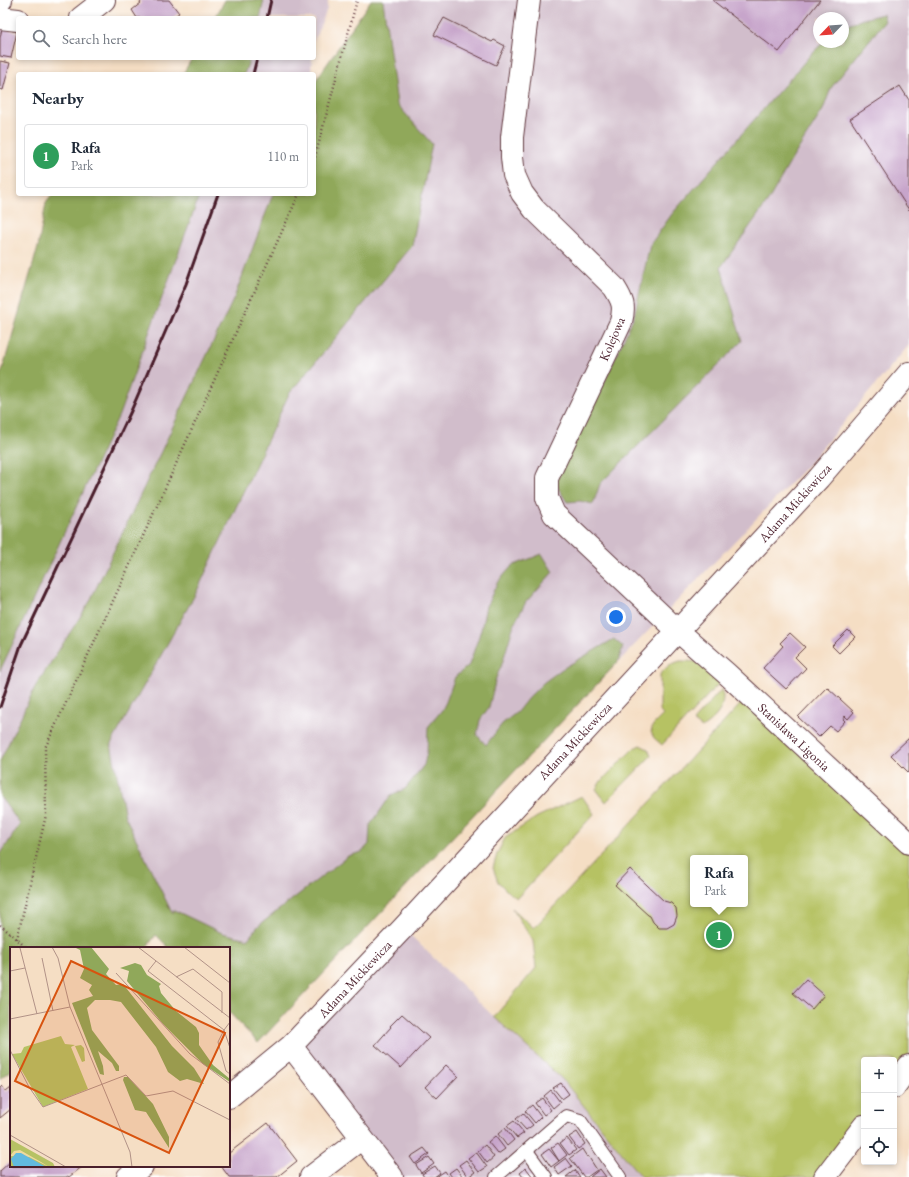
<!DOCTYPE html>
<meta charset="utf-8">
<style>
:root{--surface:#fff;--page:#f2f2f3;--text:#1f2937;--muted:#747a83;--line:#e0e1e3;--accent:#1f6fb2}
body{margin:0;font-family:"EB Garamond",serif;background:var(--page);color:var(--text)}
.controls{position:absolute;right:12px;bottom:12px;display:grid;overflow:hidden;border-radius:4px;box-shadow:0 2px 6px #0003}
.controls button{width:36px;height:36px;display:grid;place-items:center;padding:0;border:0;border-bottom:1px solid var(--line);background:var(--surface);color:var(--text);font:20px sans-serif}
.compass{position:absolute;left:813px;top:12px;width:36px;height:36px;border-radius:50%;background:var(--surface);box-shadow:0 2px 6px #0003;rotate:245deg}
.you{position:absolute;left:616px;top:617px;width:14px;height:14px;margin:-10px;border:3px solid #fff;border-radius:50%;background:#1a73e8;box-shadow:0 0 0 6px #1a73e833}
.badge{display:grid;place-items:center;width:26px;height:26px;border-radius:50%;background:var(--accent);color:#fff;font-size:13px;font-weight:700}
.pin{position:absolute;translate:-50% -50%;border:2px solid #fff;box-shadow:0 1px 4px #0006}
.popup{position:absolute;left:690px;top:855px;width:58px;height:52px;box-sizing:border-box;display:grid;place-content:center;border-radius:4px;background:var(--surface);filter:drop-shadow(0 1px 3px #0005);font-size:13px;white-space:nowrap;color:var(--muted)}
.popup b{font-size:15px;color:var(--text)}
.popup::after{content:'';position:absolute;left:50%;top:100%;margin-left:-8px;border:8px solid transparent;border-top-color:var(--surface)}
.list{margin:0;padding:0;list-style:none}
h2{display:flex;justify-content:space-between;align-items:center;height:52px;margin:0;padding:0 16px;font-size:17px}
h2 small{font-size:13px;font-weight:400;color:var(--muted)}
.list li{display:grid;grid-template-columns:26px 1fr auto;gap:12px;align-items:center;box-sizing:border-box;height:64px;margin:0 8px 8px;padding:0 8px;border:1px solid var(--line);border-radius:4px}
.list b{display:block;font-size:15px;white-space:nowrap}
.list p{margin:0;font-size:13px;white-space:nowrap;color:var(--muted)}
.list em{font-size:13px;font-style:normal;color:var(--muted)}
.icon{flex:none;width:22px;height:22px;fill:none;stroke:currentColor;stroke-width:2;stroke-linecap:round;stroke-linejoin:round}
.map{position:relative;flex:none;width:909px;height:1177px;overflow:hidden}
.search{position:absolute;background:var(--surface);box-shadow:0 2px 6px #0003;left:16px;top:16px;width:300px;height:44px;display:flex;align-items:center;gap:10px;box-sizing:border-box;padding:0 14px;border-radius:4px;color:var(--muted);font-size:15px}
.panel{position:absolute;background:var(--surface);box-shadow:0 2px 6px #0003;left:16px;top:72px;width:300px;height:124px;border-radius:4px}
.map>svg:first-child{display:block}
.industrial{fill:#d1bdcb;fill-rule:evenodd}
.green{fill:#b6c264;stroke:#807048;fill-rule:evenodd}
.forest{fill:#90a85a;stroke:#6d6442}
.building{fill:#c7a5cb}
.lines{fill:none;stroke-linecap:round;stroke-linejoin:round}
.lane-casing{stroke:#643c42;stroke-width:14}
.street-casing{stroke:#643c42;stroke-width:24}
.path{stroke:#643c42;stroke-width:2.5;stroke-dasharray:1 3;stroke-linecap:butt}
.lane{stroke:#fff;stroke-width:12}
.street{stroke:#fff;stroke-width:22}
.rail{stroke:#4a1f2b;stroke-width:3}
.labels{text-anchor:middle;dominant-baseline:central;stroke-width:3;stroke-linejoin:round;paint-order:stroke}
.street-label{font-size:13px;fill:#4a1f2b;stroke:#fff}
.inset-road{fill:none;stroke:#b19287;stroke-width:1}
.view{fill:#d8530f;fill-opacity:0.15;stroke:#d8530f;stroke-width:2}
.inset-edge{fill:none;stroke:#4a1f2b;stroke-width:2}
</style>
<div class="map">
<svg width="909" height="1177" viewBox="0 0 909 1177">
<rect width="100%" height="100%" fill="#fff"/>
<filter id="ink" filterUnits="userSpaceOnUse"><feTurbulence type="fractalNoise" baseFrequency=".025" numOctaves="2"/><feDisplacementMap in="SourceGraphic" scale="8" xChannelSelector="R" yChannelSelector="G"/><feConvolveMatrix kernelMatrix="1 2 1 2 8 2 1 2 1" color-interpolation-filters="sRGB"/></filter>
<filter id="wash" filterUnits="userSpaceOnUse"><feTurbulence type="fractalNoise" baseFrequency=".012" numOctaves="4" result="noise"/><feDisplacementMap in="SourceGraphic" scale="16" xChannelSelector="R" yChannelSelector="G"/><feGaussianBlur stdDeviation="0.9" result="paint"/><feColorMatrix in="noise" values="0 0 0 0 0 0 0 0 0 0 0 0 0 0 0 0 0 1.4 0 .05"/><feComposite in="paint" operator="in"/></filter>
<g filter="url(#wash)">
<rect width="100%" height="100%" fill="#f5dec4"/>
<path class="industrial" d="M264 0H328L327 9 314 41V18H260Z
M383 0H909V345L806 467 574 708 229 1012V948H169L172 914 125 816 111 744 196 593 289 394 412 246 432 144 397 104ZM819 18H843V42H819Z
M250 58H312L311 74H244Z
M200 194H273L234 298 89 603 35 687 0 761V671Z
M0 797 20 824 0 855Z
M403 928 494 1017 562 1079 641 1177H392L291 1046Z"/>
<path class="green" d="M680 661C704 661 705 664 721 681L662 745 654 738 651 732 653 725 663 715 660 712V674L669 665Z
M722 689C726 708 717 717 702 728L693 721Z
M749 695 909 843V1066L894 1087V1060H864V1126L825 1177H641L562 1079 494 1017 536 968 533 941 512 908 534 928ZM693 858H745V904H693Z
M640 745 648 749 651 756 606 802 596 789 601 781 634 748Z
M582 796 594 814 517 898 508 892 498 882 493 868 497 854 505 838 537 817Z"/>
<path class="forest" d="M225 0H264L260 18H215Z
M371 0H383L397 104 432 144 412 246 289 394 196 593 111 744 125 816 172 913 174 910 222 933 248 939 258 926 348 856 362 852 369 844 370 825 376 817 391 795 405 789 424 765 427 752 428 727 442 710 446 702 455 677 469 665 481 630 486 606 489 601 497 583 512 566 542 554 553 572 526 602 514 624 502 664 496 678 489 707 480 720 477 735 486 745 502 724 517 712 528 698 543 683 562 669 614 639 623 647 618 662 258 1043 229 1012V948H169L156 935 146 948H11V1071L0 1079V855L20 824 0 797V761L35 687 89 603 234 298 273 194H314V83Z
M883 14 885 21 831 88 823 110 792 159 768 201 721 267 742 341 600 484 593 504 580 501 567 502 555 483 600 392 634 316 650 245 672 214 813 52 824 42H843V27L863 19Z
M192 58H250L244 74H183Z
M53 194H200L119 415 0 671V375L2 371 38 247 46 203Z"/>
<g id="blocks">
<path class="building" d="M139 0H169L179 13 172 18H137L132 10 141 3Z
M712 0H820L779 52Z
M444 18 492 42 494 40 505 46 496 65 434 35Z
M2 28 17 32 11 58 0 56V38Z
M0 61 10 63 3 90 0 89Z
M900 86 909 100V210L850 119Z
M848 630 855 637 839 653 832 646Z
M790 633 805 647 795 657 806 668 786 689 763 668 783 646 780 643Z
M827 687 854 712 848 719 845 716 843 719 845 721 836 731 830 726 819 737 798 717Z
M909 738V773L891 755Z
M630 869 664 901 671 903 676 908 677 916 674 924 667 928H659L653 922 650 916 648 915 615 885Z
M806 979 824 995 812 1009 793 993Z
M402 1014 429 1038 401 1068 375 1045 391 1027 390 1026Z
M446 1065 458 1076 437 1098 425 1087Z
M561 1083 569 1094 562 1099 553 1088Z
M2 1086 6 1092 11 1088V1109L0 1118V1088Z
M551 1090 560 1102 553 1108 544 1096Z
M542 1098 551 1110 544 1115 535 1103Z
M532 1105 541 1117 535 1123 525 1111Z
M523 1113 533 1125 526 1130 516 1119Z
M514 1121 524 1133 517 1138 507 1126Z
M268 1123 297 1161 277 1177H229L221 1166H229V1153Z
M505 1128 514 1140 507 1146 498 1134Z
M577 1132 585 1144 578 1149 569 1137Z
M495 1136 505 1149 498 1154 488 1142Z
M567 1138 576 1150 569 1155 560 1143Z
M558 1143 567 1155 559 1161 551 1148Z
M485 1145 494 1157 487 1163 478 1151Z
M424 1148 429 1154 415 1164 410 1157Z
M549 1149 559 1161 551 1167 542 1154Z
M582 1149 587 1157 588 1156 597 1170 587 1177H584L570 1158Z
M476 1152 487 1167 479 1172 468 1158Z
M429 1157 434 1164 421 1173 416 1165Z
M566 1158 572 1166 559 1175 554 1167Z
M466 1160 475 1172 468 1177 459 1165Z
M11 1161V1166H83L69 1177 68 1176 66 1177H0V1171Z
M435 1166 440 1173 434 1177H424L422 1174Z
M456 1168 463 1177H452L449 1173Z
M526 1168 533 1177H523L520 1173Z
M600 1169 606 1177H590Z
M575 1170 580 1177H566Z
M445 1171 449 1177H436Z"/>
</g>
</g>
<g filter="url(#ink)">
<use href="#blocks" fill-opacity="0" stroke="#643c42" stroke-width="1"/>
<g class="lines">
<defs>
<path id="lane" d="M527 1151 546 1177
M496 1177 566 1116 580 1120 620 1177"/>
<path id="street" d="M0 0H1
M529 0 512 137V157L514 175 522 193 534 209 614 287C623 301 625 306 621 322L547 478V498L554 514 678 631 727 674 909 843
M0 18 18 20
M81 18 104 0
M291 1046 392 1177
M894 1087 909 1066
M229 1097 291 1046 403 928 819 478 909 373
M128 1177 142 1166
M311 1177 362 1138
M825 1177 864 1126"/>
</defs>
<use href="#lane" class="lane-casing"/>
<use href="#street" class="street-casing"/>
<path class="path" d="M314 161 357 0
M0 925 17 939 26 948
M17 939 46 815 45 748 156 508 299 194"/>
<use href="#lane" class="lane"/>
<use href="#street" class="street"/>
<path class="rail" d="M267 18 271 0
M253 74 257 58
M0 707 21 645 131 411 186 284 218 194"/>
</g>
</g>
<g class="labels">
<g class="street-label">
<text transform="translate(612 339) rotate(-67)">Kolejowa</text>
<text transform="translate(795 503) rotate(-48)">Adama Mickiewicza</text>
<text transform="translate(794 737) rotate(43)">Stanisława Ligonia</text>
<text transform="translate(575 741) rotate(-47)">Adama Mickiewicza</text>
<text transform="translate(355 979) rotate(-47)">Adama Mickiewicza</text>
</g>
</g>
<g transform="translate(10 947)">
<rect width="220" height="220" fill="#f5dec4"/>
<path d="M51 89 55 97 65 98 61 100 78 142 33 160 2 107 11 106 14 100ZM71 98 74 101 75 114 72 115 65 99ZM0 192 43 216 45 220H0Z" fill="#b6c264"/>
<path d="M64 0H81L99 22 96 27 106 38 113 37 162 99 184 121 194 137 177 132 170 134 158 125 146 100 111 55 100 53H85L77 61 82 83 109 119V124H106L102 116 88 104 93 119 94 128 90 127 62 56 83 49 79 43 82 38 70 31 74 22 70 3ZM125 16 131 18 137 28 151 37 149 39 151 46 166 64 186 80 189 86V98L203 118 220 132V135L193 117 153 77 117 34 119 24 110 21ZM114 130H118L143 157 159 190V201L136 165 125 163 113 133Z" fill="#90a85a"/>
<path d="M10 203 31 215 39 220 19 210 0 209 4 204Z" fill="#eeda9e"/>
<path d="M6 206H11L36 220H4L1 212Z" fill="#62badf"/>
<path class="inset-road" d="M42 0 48 11 60 60 120 205 122 220M128 0 220 71M174 0 220 36M10 1 27 67M32 11 43 64M146 14 138 24 214 83 220 75M0 24 15 21M106 26 180 107 220 137M166 30 183 22 212 45V66M0 72 60 60M214 83 208 95 216 124 220 127M214 83 220 101M0 103 19 140 33 160 116 128 136 149 163 144 220 173M0 188 56 220"/>
<path class="view" d="M61 14 215 86 159 206 5 134Z"/>
<rect width="220" height="220" class="inset-edge"/>
</g>
</svg>
<div class="controls">
<button>+</button>
<button>−</button>
<button><svg class="icon" aria-label="locate" viewBox="0 0 24 24"><circle cx="12" cy="12" r="6"/><path d="M12 2v4M12 18v4M2 12h4M18 12h4"/></svg></button>
</div>
<svg class="compass" viewBox="-18 -18 36 36"><path d="M0-13l5 13h-10z" fill="#e53935"/><path d="M0 13l5-13h-10z" fill="#747a83"/></svg>
<div class="you"></div>
<div class="pin badge" style="left:719px;top:935px;background:#2e9e5b">1</div>
<div class="popup"><b>Rafa</b>Park</div>
<div class="search"><svg class="icon" aria-label="search" viewBox="0 0 24 24"><circle cx="10" cy="10" r="6"/><path d="M15 15l6 6"/></svg>Search here</div>
<section class="panel">
<h2>Nearby<small></small></h2>
<ul class="list">
<li><span class="badge" style="background:#2e9e5b">1</span><div><b>Rafa</b><p>Park</p></div><em>110 m</em></li>
</ul>
</section>
</div>
